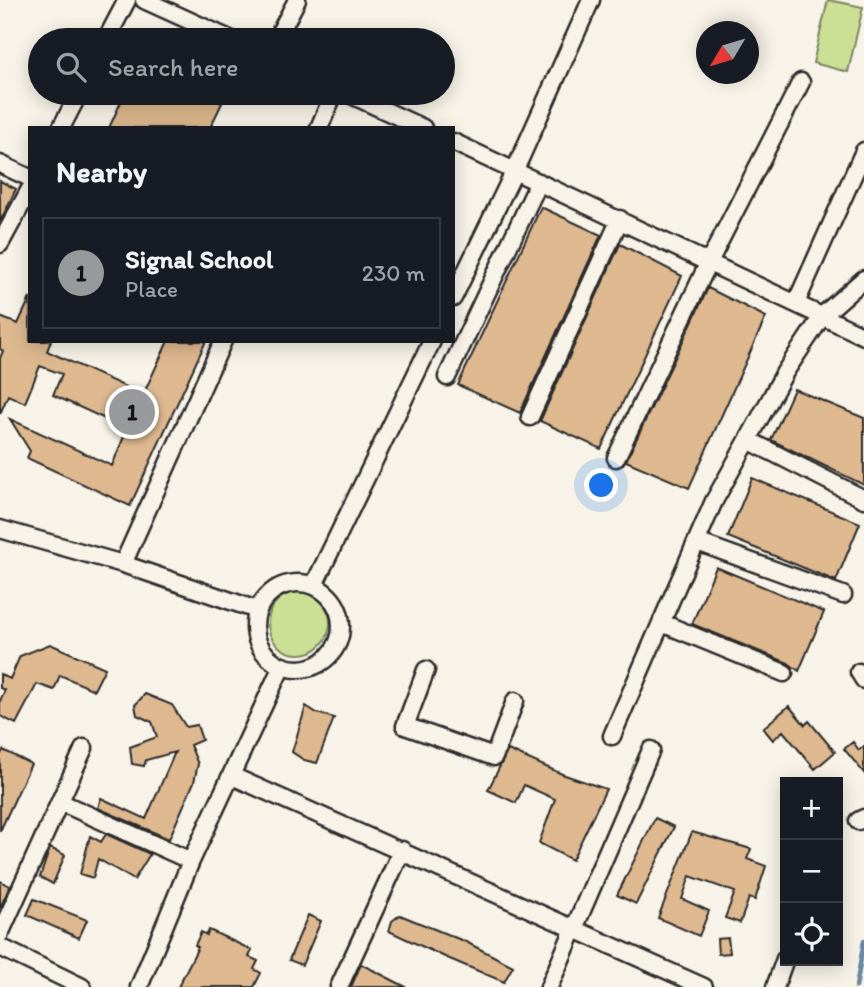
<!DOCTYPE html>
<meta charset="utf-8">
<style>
:root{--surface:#171b24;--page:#20242c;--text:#f1f3f6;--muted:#9ea1a6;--line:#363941;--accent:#98999b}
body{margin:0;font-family:Itim,sans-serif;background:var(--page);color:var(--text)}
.controls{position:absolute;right:21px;bottom:21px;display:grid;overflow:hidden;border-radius:0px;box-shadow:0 4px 18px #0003}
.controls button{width:63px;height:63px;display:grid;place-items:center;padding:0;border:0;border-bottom:2px solid var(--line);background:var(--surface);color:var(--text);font:35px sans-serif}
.compass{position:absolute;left:696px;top:21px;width:63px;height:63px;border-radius:50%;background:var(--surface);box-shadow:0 4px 18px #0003;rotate:232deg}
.you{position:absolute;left:602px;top:486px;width:24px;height:24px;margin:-18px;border:5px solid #fff;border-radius:50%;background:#1a73e8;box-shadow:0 0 0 10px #1a73e833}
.badge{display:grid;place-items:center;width:46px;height:46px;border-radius:50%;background:var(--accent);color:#111;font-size:23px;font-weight:700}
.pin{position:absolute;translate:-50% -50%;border:4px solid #fff;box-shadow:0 2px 7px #0006}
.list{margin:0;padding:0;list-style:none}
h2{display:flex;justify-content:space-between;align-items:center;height:91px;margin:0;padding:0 28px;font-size:30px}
h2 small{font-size:23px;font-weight:400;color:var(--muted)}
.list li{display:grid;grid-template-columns:46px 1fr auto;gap:21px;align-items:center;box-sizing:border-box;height:112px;margin:0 14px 14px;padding:0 14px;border:2px solid var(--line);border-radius:0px}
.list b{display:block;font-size:26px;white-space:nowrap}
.list p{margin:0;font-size:23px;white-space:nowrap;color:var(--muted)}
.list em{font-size:23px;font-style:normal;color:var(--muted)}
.icon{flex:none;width:38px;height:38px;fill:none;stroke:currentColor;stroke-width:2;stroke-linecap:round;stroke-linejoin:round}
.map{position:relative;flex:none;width:864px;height:987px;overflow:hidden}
.search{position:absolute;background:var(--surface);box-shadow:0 4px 18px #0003;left:28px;top:28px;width:427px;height:77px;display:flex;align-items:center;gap:18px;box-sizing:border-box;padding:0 24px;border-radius:38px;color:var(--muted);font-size:26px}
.panel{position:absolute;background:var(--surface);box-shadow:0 4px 18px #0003;left:28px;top:126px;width:427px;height:217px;border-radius:0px}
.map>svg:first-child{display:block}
.green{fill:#cbe095;stroke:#7b8660;stroke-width:2}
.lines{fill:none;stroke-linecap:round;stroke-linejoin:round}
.stream{stroke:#6887a0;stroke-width:4.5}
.building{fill:#deb88f;stroke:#2b2b2b;stroke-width:2}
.minor-casing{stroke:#2b2b2b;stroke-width:21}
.minor{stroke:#f7f3e8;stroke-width:16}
</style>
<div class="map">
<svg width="864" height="987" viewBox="0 0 864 987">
<rect width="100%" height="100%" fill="#f7f3e8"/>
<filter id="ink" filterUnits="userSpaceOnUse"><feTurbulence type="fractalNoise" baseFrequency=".0143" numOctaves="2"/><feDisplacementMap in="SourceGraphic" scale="14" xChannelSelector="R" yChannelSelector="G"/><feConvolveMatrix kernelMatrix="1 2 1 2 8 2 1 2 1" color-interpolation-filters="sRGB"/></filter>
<g filter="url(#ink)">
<path class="green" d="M828 0 863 7 848 72 813 63Z
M268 623a31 31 0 1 1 62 0a31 31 0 1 1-62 0Z"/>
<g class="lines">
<path class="stream" d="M856 987 864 941"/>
</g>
<path class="building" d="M125 93H200L222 103 210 128H109Z
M0 181 16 189 0 222Z
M541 207 601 235 520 413 458 385Z
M620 244 682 276 601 449 540 421Z
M708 288 766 317 689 488 626 461Z
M30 298V341H51L47 351 143 395 168 341H206L130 506 27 458 30 451 10 419 112 466 127 429 53 395 62 374 40 366 25 403 8 395 0 414V358L3 351 0 349V317L18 324Z
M794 389 864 418V485L771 440Z
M752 478 860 523 836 581 728 537Z
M716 567 824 612 799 671 788 663 692 624Z
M50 644 105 668 94 690 60 675 54 690 37 684 16 724 0 716V701L5 690 0 688V674L10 679 20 656Z
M145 694 172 705 186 727 197 725 202 740 190 745 198 764 194 782 169 839 98 808 101 798 146 819 175 752 146 760 144 766 132 764 130 747 157 737 152 722 137 715 135 705Z
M306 706 317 713 334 718 317 763 304 760 292 752Z
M789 706 805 725 809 721 835 752 815 769 783 731 773 740 763 728Z
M853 742 859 750 864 746V773L844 749Z
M3 750 31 764 0 831V756Z
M508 750 562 774 606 789 572 860 539 843 555 799 524 785 516 803 488 790Z
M655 818 674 827 636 904 617 895Z
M692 832 751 849 747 859 766 866 755 900 749 898 740 923 725 918 735 892 690 876 682 899 709 911 699 936 658 918Z
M106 834 150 854 134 880 98 859 93 878 80 874 90 836 101 842Z
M50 848 65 855 53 884 40 877Z
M0 881 10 886 0 908Z
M34 899 87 920 79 938 27 915Z
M308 915 321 921 302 965 289 960Z
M400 915 466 942 513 966 504 982 445 957 389 931 392 921Z
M209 930 252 950 249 957 258 961 254 969 261 973 254 987H178L198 947 195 945 201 932 207 935Z
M728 938 730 953 718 954 717 939Z
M361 964 406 987H351Z"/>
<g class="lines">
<defs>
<path id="minor" d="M144 0 232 40
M106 40 127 0
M276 40 297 0
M347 93 423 128
M61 128 79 93
M319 128 334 93
M453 142 864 336
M0 164 30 178
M0 244 30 189
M453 298 515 170 591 0
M796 303 864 151
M447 377 539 182
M530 417 620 219
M748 440 864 499
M616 458 708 264 801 82
M0 529 123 564 257 610
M697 542 843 595
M123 564 223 341
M255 626a43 43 0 1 1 86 0a43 43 0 1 1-86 0Z
M314 585 432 341
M662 623 784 673
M426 670 405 726 494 757 515 701
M859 672 864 680
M612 736 714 501 748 440 785 372 823 315 864 279
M232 776 704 987
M60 802 191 861
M858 821 864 818
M0 934 84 748
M0 947 82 987
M139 987 191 861 282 666
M339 987 402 850
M549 987 651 750
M775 987 785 959"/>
</defs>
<use href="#minor" class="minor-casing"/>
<use href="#minor" class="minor"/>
</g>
</g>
</svg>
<div class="controls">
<button>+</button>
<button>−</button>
<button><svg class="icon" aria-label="locate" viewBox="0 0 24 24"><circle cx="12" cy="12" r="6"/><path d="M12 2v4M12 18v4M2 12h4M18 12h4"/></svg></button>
</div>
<svg class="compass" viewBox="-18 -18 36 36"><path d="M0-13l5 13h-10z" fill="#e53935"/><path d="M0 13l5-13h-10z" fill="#9ea1a6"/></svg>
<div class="you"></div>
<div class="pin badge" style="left:132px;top:412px">1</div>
<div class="search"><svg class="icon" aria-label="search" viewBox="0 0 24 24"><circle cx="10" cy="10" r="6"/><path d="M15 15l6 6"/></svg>Search here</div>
<section class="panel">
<h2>Nearby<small></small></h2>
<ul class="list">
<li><span class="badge">1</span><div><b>Signal School</b><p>Place</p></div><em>230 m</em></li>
</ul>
</section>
</div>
